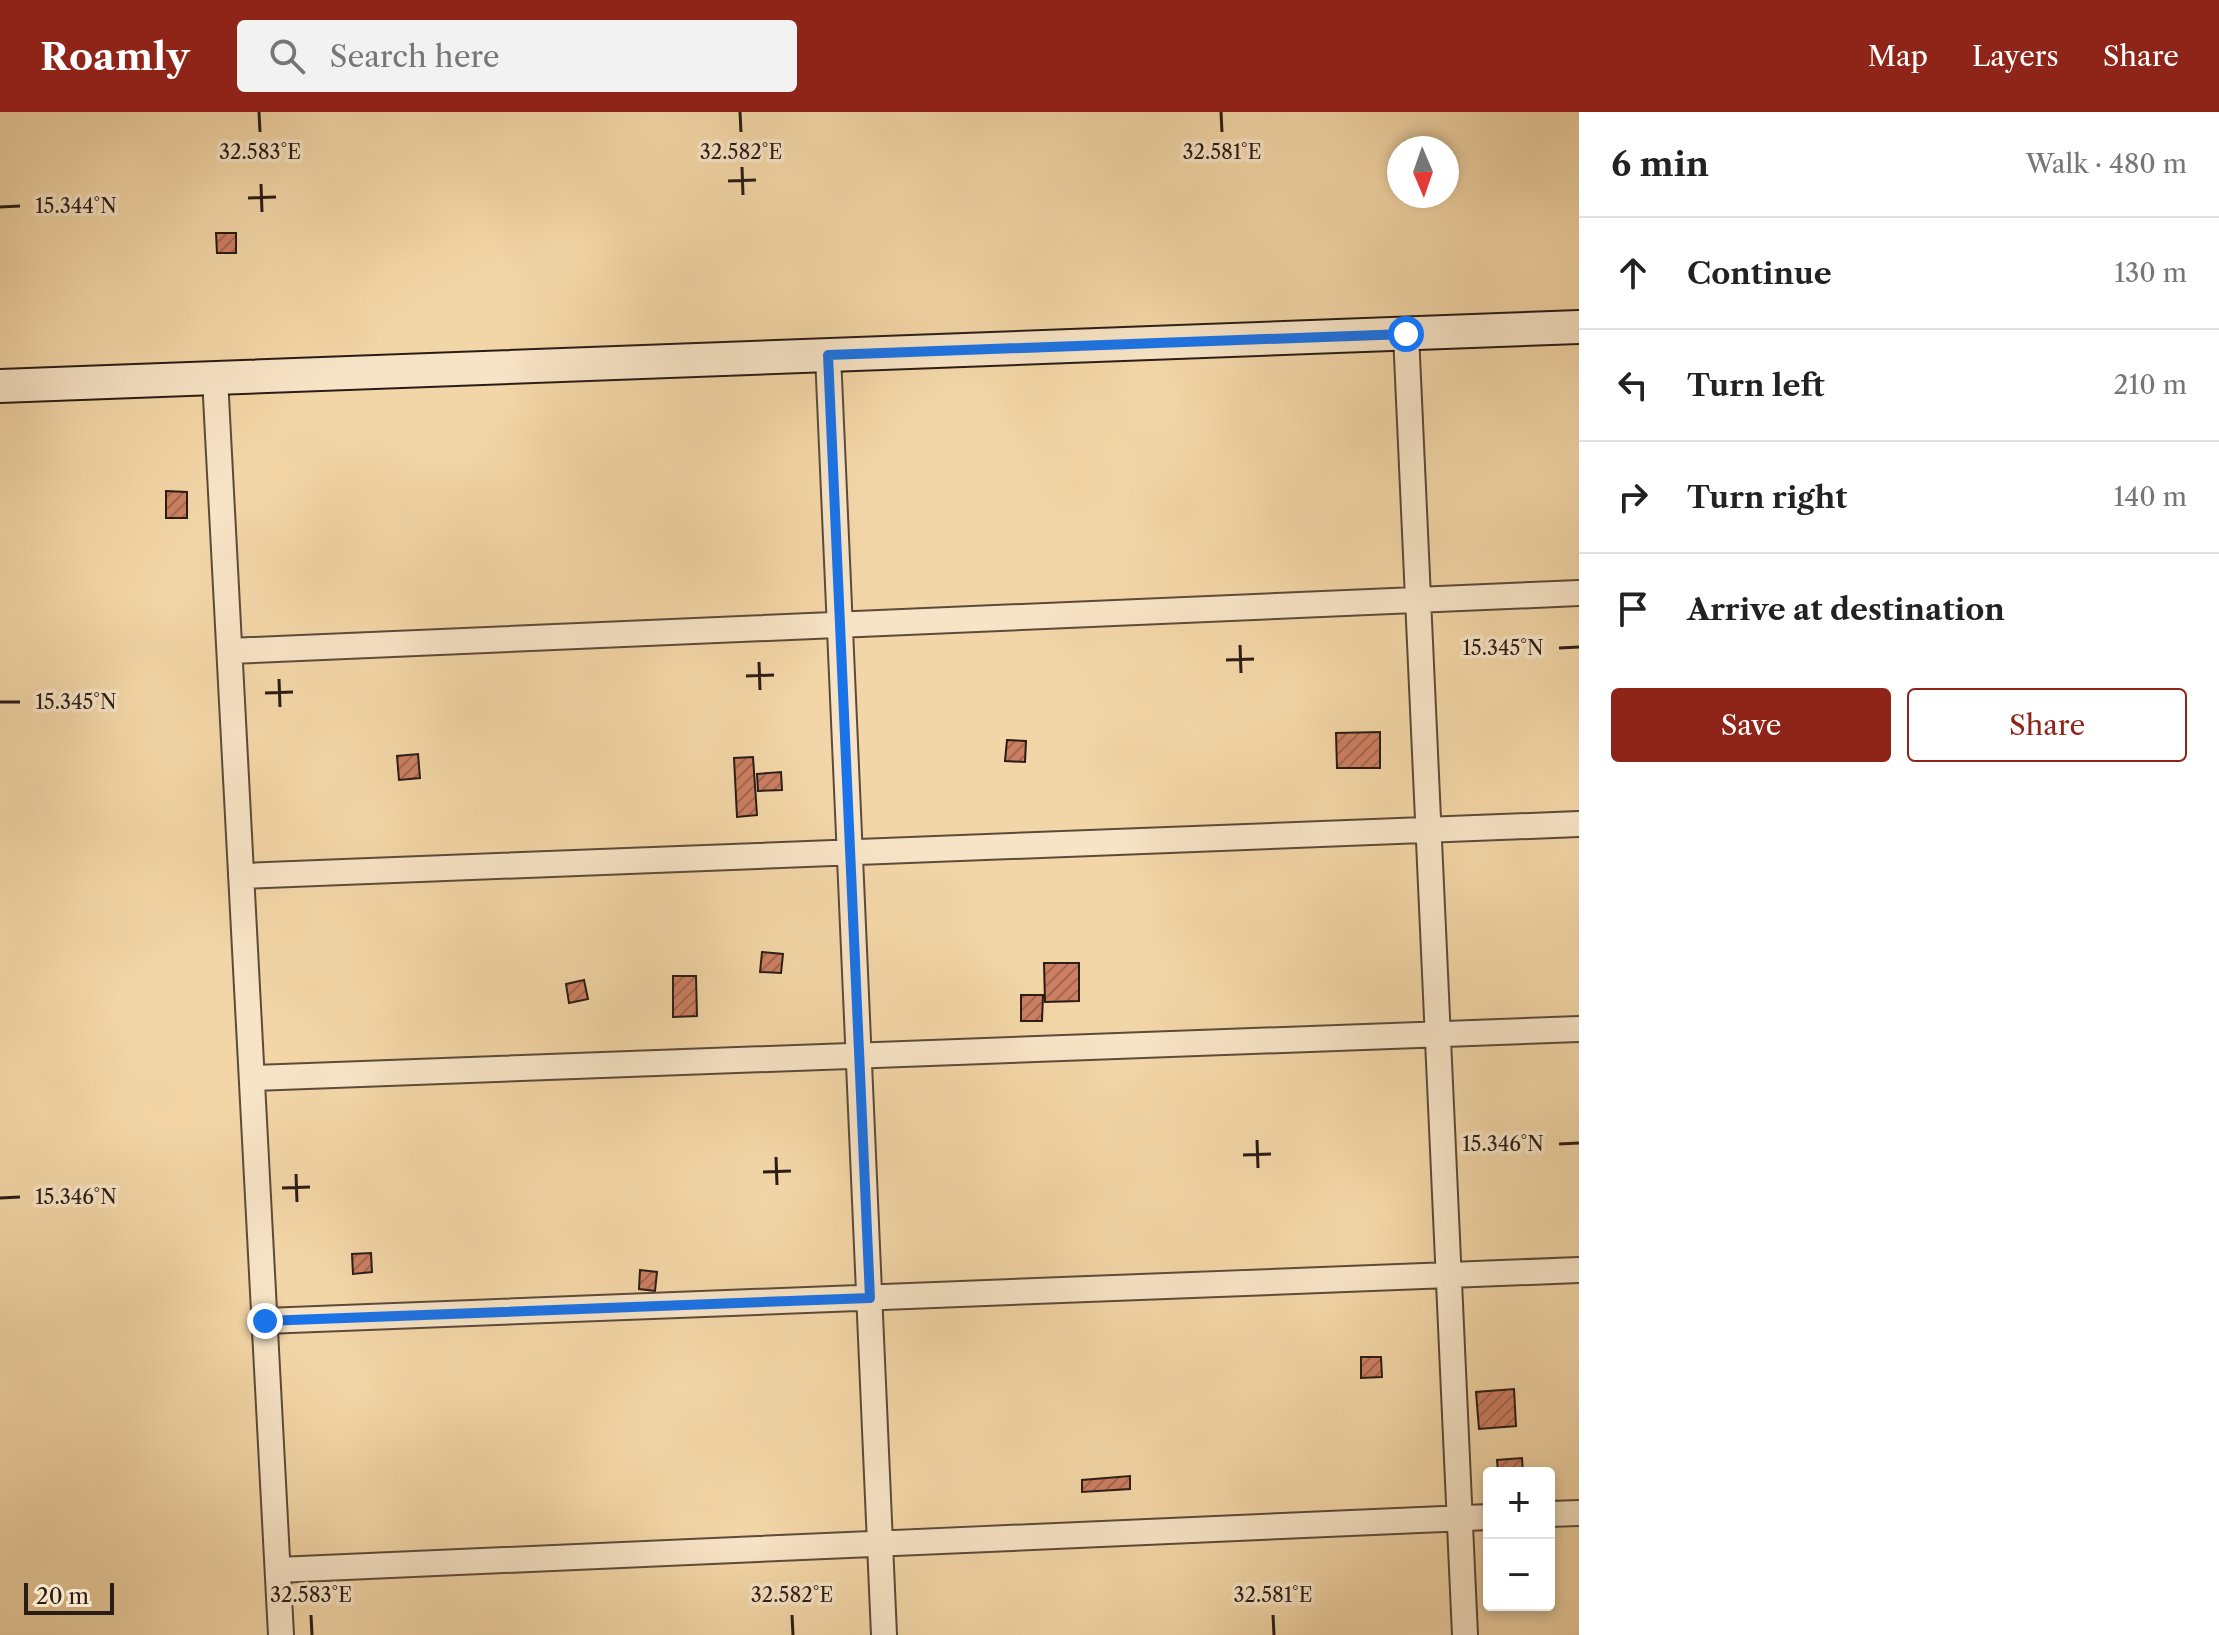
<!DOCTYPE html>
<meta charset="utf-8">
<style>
:root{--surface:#fff;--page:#f2f2f2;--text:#222;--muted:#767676;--line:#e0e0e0;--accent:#8f2418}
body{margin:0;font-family:"Libre Caslon Text",serif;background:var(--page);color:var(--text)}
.controls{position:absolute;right:24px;bottom:24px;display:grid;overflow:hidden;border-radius:8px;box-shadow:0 4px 12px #0003}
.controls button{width:72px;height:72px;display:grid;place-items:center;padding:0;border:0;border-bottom:2px solid var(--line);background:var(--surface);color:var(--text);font:40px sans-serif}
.compass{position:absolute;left:1387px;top:24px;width:72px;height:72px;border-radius:50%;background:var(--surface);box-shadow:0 4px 12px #0003;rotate:178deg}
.scale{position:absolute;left:24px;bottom:20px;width:90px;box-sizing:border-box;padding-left:8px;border:4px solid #2a1c16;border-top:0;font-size:22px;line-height:28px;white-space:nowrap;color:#2a1c16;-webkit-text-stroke:6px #f7e4c6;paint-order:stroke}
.stop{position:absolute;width:24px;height:24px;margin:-18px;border:6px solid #1a73e8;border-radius:50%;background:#fff}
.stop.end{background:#1a73e8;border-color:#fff;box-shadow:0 2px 8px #0008}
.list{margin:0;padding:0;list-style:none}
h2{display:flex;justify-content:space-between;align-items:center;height:104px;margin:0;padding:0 32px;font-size:34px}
h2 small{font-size:26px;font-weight:400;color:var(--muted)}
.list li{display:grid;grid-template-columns:52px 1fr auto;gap:24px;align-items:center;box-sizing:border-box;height:112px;padding:0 32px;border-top:2px solid var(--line)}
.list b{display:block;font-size:30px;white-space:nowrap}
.list em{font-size:26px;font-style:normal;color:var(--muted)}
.actions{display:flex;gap:16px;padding:24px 32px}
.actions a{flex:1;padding:18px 0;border:2px solid var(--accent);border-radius:8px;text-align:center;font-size:28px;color:var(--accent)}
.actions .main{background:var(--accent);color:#fff}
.icon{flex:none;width:44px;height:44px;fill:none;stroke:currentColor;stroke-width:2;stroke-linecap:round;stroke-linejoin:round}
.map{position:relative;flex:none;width:1579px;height:1523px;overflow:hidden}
header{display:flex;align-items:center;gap:48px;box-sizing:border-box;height:112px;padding:0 40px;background:var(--accent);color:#fff}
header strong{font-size:38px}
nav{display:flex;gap:44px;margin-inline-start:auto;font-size:28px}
.search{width:560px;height:72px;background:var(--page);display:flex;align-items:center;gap:20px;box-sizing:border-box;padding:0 28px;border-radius:8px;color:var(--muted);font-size:30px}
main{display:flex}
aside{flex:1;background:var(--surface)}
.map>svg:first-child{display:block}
.building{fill:url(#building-hatch);stroke:#2a1c16;stroke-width:2}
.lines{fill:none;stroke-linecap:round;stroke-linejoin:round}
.street-casing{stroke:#5c4a3a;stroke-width:28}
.secondary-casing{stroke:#2a1c16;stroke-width:36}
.street{stroke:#f7e4c6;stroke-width:24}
.secondary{stroke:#f7e4c6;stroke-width:32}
.route{stroke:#1a73e8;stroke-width:10}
.ticks{fill:none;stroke:#2a1c16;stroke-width:3}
.ticks-label{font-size:20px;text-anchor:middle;fill:#2a1c16;stroke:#f7e4c6;stroke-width:7;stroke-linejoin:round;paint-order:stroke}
</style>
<header>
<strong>Roamly</strong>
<div class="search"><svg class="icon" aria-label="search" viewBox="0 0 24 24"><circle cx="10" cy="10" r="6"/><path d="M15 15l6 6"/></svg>Search here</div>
<nav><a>Map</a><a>Layers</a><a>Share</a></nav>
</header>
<main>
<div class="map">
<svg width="1579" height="1523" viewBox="0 0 1579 1523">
<defs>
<pattern id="building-hatch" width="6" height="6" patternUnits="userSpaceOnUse" patternTransform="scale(2)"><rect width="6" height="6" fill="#cc7f62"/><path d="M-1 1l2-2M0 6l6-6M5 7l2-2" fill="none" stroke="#a66750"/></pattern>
</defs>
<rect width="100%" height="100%" fill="#f3d6a7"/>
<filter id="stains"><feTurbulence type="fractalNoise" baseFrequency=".0025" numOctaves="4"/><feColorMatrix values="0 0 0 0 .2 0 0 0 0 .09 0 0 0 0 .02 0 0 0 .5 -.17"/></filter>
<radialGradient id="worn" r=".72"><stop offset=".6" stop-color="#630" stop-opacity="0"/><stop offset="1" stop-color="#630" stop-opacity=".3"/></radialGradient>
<path class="building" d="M216 121H236V141H217Z
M166 379 187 380V406H166Z
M1380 620V656H1337L1336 621Z
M1007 628 1026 629 1025 650 1005 649Z
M418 642 420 666 399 668 397 644Z
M753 645 757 703 737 705 734 646Z
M781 660 782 678 758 679 757 662Z
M762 840 783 842 781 861 760 860Z
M1044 851H1079V889L1045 890Z
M673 864H696L697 904 673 905Z
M584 868 588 887 569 891 566 872Z
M1021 883H1043L1042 909H1021Z
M371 1141 372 1160 353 1162 352 1142Z
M640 1158 657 1160 655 1179 639 1177Z
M1361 1245H1381L1382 1265 1361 1266Z
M1514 1277 1516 1314 1479 1317 1476 1280Z
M1522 1346 1523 1361H1498L1497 1348Z
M1130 1364V1377L1082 1380V1368Z"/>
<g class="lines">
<defs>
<path id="street" d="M1406 222 1465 1523
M828 243 884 1523
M215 266 281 1523
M230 539 1579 481
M241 764 1579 712
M252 966 1579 917
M265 1209 1579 1158
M1549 1402 1579 1401
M278 1458 1489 1405"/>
<path id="secondary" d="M0 274 1579 215"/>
</defs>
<use href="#street" class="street-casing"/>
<use href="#secondary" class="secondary-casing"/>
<use href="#street" class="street"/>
<use href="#secondary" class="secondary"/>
</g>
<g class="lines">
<path class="route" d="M265 1209 870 1186 828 243 1406 222"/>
</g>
<path class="ticks" d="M259 0 260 20M740 0 741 20M1221 0 1222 20M742 55 743 83M728 69 756 68M261 72 262 100M248 86 276 85M0 95 20 94M1240 533 1241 561M1559 536 1579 535M1226 548 1254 547M759 550 760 578M746 564 774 563M279 567 280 595M265 581 293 580M0 590H20M1257 1028 1258 1056M1559 1032 1579 1031M1243 1043 1271 1042M776 1045 777 1073M763 1060 791 1059M296 1062 297 1090M282 1076 310 1075M0 1086 20 1085M311 1503 312 1523M792 1503 793 1523M1273 1503 1274 1523"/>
<g class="ticks-label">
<text x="260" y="47">32.583°E</text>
<text x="741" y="47">32.582°E</text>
<text x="1222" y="47">32.581°E</text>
<text x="76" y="101">15.344°N</text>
<text x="1503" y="543">15.345°N</text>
<text x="76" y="597">15.345°N</text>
<text x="1503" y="1039">15.346°N</text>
<text x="76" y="1092">15.346°N</text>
<text x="311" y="1490">32.583°E</text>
<text x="792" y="1490">32.582°E</text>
<text x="1273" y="1490">32.581°E</text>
</g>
<rect width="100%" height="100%" filter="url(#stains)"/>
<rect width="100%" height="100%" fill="url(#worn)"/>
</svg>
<div class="controls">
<button>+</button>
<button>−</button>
</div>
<svg class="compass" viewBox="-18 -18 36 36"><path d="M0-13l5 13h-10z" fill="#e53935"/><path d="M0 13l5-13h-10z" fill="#767676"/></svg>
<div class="scale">20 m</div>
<div class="stop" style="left:1406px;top:222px"></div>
<div class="stop end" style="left:265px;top:1209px"></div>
</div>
<aside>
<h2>6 min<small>Walk · 480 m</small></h2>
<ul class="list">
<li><svg class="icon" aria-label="ahead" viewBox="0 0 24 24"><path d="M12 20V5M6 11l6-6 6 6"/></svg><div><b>Continue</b></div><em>130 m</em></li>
<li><svg class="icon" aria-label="left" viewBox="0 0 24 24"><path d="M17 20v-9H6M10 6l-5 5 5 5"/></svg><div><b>Turn left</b></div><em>210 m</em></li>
<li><svg class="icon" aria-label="right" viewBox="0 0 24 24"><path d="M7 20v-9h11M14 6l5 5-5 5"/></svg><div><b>Turn right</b></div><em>140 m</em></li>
<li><svg class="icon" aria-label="arrive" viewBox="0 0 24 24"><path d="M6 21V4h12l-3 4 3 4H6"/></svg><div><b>Arrive at destination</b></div></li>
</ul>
<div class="actions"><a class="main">Save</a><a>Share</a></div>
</aside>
</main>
